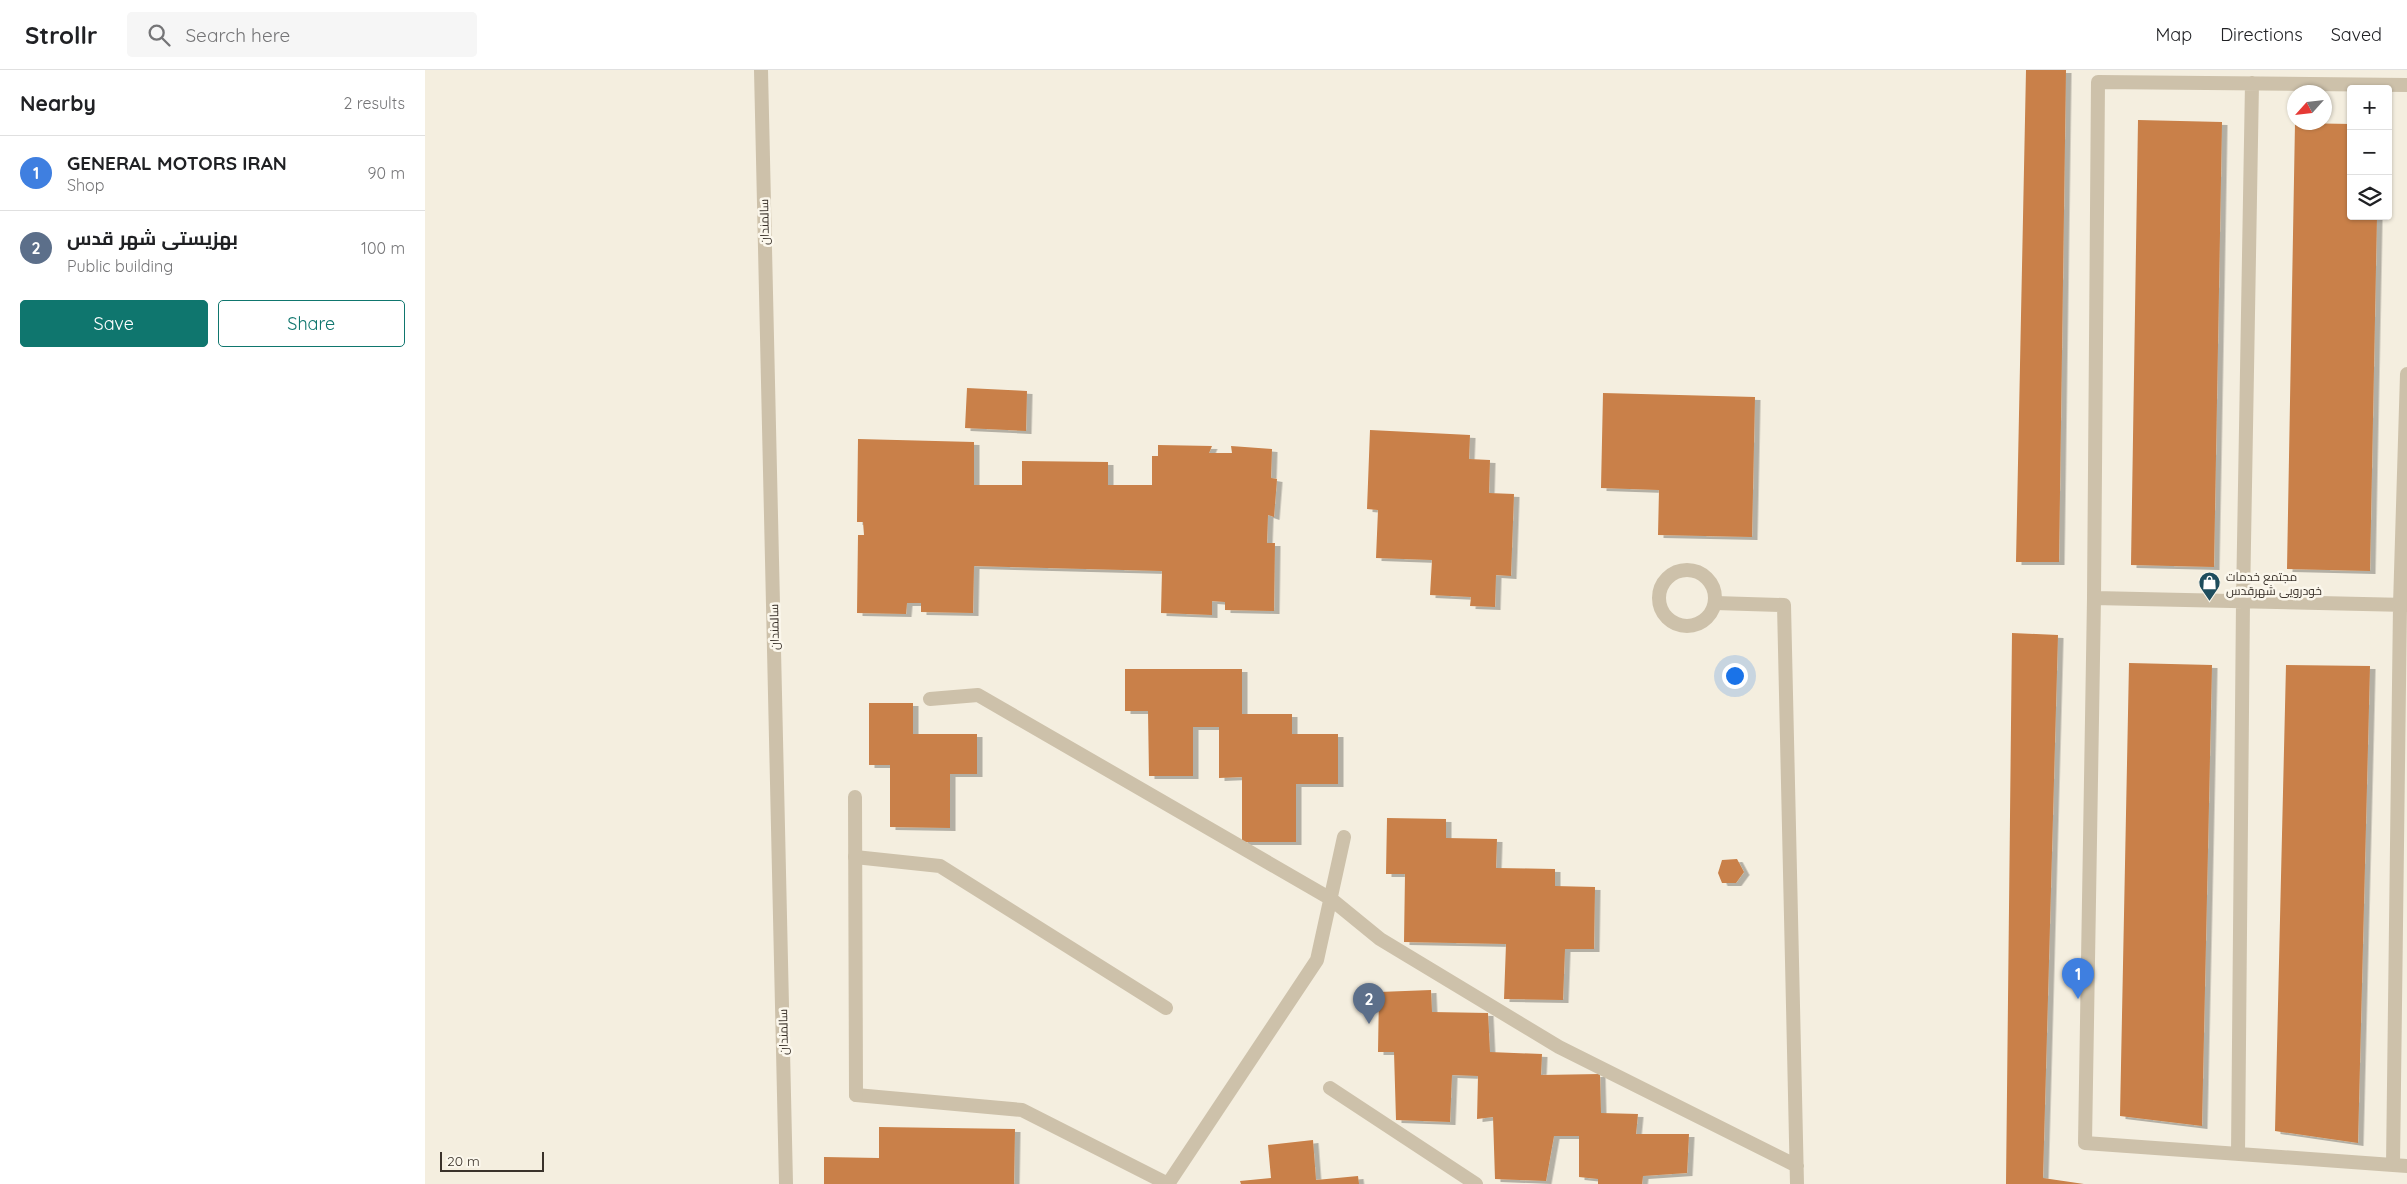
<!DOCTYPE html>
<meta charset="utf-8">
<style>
:root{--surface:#fff;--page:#f6f6f6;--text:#202124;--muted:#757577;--line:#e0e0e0;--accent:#0f766e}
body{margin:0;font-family:Quicksand,Cairo,sans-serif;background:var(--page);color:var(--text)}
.controls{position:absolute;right:15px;top:15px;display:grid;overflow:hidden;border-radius:5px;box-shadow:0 1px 4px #0004}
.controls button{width:45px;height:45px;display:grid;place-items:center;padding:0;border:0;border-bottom:1px solid var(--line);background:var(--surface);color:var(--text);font:25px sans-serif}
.compass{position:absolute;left:1862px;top:15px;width:45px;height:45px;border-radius:50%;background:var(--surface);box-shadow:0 1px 4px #0004;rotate:243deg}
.scale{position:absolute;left:15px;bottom:12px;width:104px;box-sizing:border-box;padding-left:5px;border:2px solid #3a322a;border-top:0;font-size:14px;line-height:18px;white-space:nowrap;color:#3a322a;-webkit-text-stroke:4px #fbf7ec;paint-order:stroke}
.you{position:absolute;left:1309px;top:605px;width:18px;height:18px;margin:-12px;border:4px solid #fff;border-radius:50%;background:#1a73e8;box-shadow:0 0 0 8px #1a73e833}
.badge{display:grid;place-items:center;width:32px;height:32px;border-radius:50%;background:var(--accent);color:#fff;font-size:16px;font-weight:700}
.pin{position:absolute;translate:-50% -41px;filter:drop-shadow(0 1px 2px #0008)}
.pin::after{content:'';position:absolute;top:26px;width:18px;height:15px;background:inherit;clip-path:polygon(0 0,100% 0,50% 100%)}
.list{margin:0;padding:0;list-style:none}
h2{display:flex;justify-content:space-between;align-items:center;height:65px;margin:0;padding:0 20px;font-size:21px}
h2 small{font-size:16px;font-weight:400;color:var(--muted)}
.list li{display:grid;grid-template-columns:32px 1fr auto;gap:15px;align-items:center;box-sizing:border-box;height:75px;padding:0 20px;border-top:1px solid var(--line)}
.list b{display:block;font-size:19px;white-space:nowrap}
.list p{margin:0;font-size:16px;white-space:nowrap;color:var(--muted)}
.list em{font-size:16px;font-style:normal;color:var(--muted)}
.actions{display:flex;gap:10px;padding:15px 20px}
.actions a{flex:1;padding:11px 0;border:1px solid var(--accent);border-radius:5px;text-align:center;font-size:18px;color:var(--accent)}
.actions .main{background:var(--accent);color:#fff}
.icon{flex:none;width:28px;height:28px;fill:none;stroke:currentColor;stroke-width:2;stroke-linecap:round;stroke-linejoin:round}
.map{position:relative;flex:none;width:1982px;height:1114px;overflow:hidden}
header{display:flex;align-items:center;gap:30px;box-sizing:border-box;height:70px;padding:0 25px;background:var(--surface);border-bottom:1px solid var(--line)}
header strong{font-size:24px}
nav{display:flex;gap:28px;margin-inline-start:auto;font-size:18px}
.search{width:350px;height:45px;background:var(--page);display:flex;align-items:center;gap:12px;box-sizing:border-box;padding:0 18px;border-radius:5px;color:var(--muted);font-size:19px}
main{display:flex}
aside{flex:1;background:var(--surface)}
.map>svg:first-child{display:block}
.building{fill:#c98048;filter:url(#shadow)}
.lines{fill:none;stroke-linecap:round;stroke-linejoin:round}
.service{stroke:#cdc1aa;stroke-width:14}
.minor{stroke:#cdc1aa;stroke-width:14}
.tertiary{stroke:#cdc1aa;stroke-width:14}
.labels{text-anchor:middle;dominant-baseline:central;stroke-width:5;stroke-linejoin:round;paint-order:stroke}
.street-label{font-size:12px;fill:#3a322a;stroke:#fbf7ec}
.poi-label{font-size:12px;fill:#3a322a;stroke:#fbf7ec;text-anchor:start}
</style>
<header>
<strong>Strollr</strong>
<div class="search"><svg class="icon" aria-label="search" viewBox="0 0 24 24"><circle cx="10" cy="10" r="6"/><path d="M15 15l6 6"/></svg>Search here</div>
<nav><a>Map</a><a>Directions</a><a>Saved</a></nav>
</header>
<main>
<aside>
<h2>Nearby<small>2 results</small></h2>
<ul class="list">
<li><span class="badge" style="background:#3f7fe0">1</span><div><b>GENERAL MOTORS IRAN</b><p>Shop</p></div><em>90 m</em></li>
<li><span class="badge" style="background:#5c6f8a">2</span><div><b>بهزیستی شهر قدس</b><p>Public building</p></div><em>100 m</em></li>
</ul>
<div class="actions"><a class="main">Save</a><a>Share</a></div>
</aside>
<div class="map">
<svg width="1982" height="1114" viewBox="0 0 1982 1114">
<defs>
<filter id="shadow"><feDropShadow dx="5.5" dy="3" stdDeviation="0" flood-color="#0004"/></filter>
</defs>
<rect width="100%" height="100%" fill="#f4eedf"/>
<path class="building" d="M1601 0H1641L1634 492H1591Z
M1713 50 1797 52 1789 497 1706 495Z
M1870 53 1926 54V146H1952L1945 501 1862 499Z
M542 318 602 321 601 361 540 358Z
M1178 323 1330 327 1327 467 1233 465 1234 420 1176 418Z
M945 360 1045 365 1044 389 1065 390 1064 423 1089 424 1086 506 1071 505 1070 537 1045 536 1046 527 1005 525 1007 490 951 488 953 440 942 439Z
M433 369 549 372V415H597V391L683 392V415H727V386H733V375L787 376 784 383H807L806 376 847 379 846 408 852 409 849 447 843 445 842 473H850L849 541 800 540V532L787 531V545L736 543 737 501 549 496 548 543 496 542V533H482L481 544 432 543 433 465H439L438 452H432Z
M1587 563 1633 565 1618 1108 1659 1114H1581Z
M1704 593 1787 595 1777 1056 1695 1046Z
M1861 595 1945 596 1933 1073 1850 1061Z
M700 599H817V644H867V664H913V714H871V772H817V707L794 708V657H768V706H724L723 641H700Z
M444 633H488V664H552V704H525V758L465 757V695H444Z
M962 748 1021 749V768L1072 769 1071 798 1130 799V816L1170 817 1169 879H1140L1138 930 1079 929 1081 874 979 872 980 804H961Z
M1312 789 1319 802 1311 813H1297L1293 803 1297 790Z
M1006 920 1007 942 1063 943 1065 982 1117 984 1116 1005 1175 1004 1176 1043 1213 1044 1211 1064H1264L1262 1103 1218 1106 1217 1114H1173V1109L1154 1107V1066H1129L1121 1111 1070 1109 1068 1047 1052 1049 1053 1006 1027 1005 1025 1052 971 1050 969 982H953L954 922Z
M454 1057 590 1059 589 1114H399V1087L454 1088Z
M888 1070 891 1110 933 1106 934 1114H816L815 1111 846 1108 843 1075Z"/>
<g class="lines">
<path class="service" d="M1982 15 1673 12 1669 528 1660 1073 1982 1096
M1669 528 1982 535
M1290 533 1359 535 1372 1114
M505 629 553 625 906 829 955 869 1134 977 1372 1096
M430 787 515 796 741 938
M905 1018 1051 1114
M431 1025 597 1040 743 1114
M1813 1084 1818 531 1827 13
M1968 1095 1975 535 1982 304
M743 1114 892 890 919 767"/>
<path class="minor" d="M1234 528a28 28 0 1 1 56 0a28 28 0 1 1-56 0Z
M430 727 431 1025"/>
<path class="tertiary" d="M336 0 361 1114"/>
</g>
<defs>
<symbol id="shop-pin" viewBox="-11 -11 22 30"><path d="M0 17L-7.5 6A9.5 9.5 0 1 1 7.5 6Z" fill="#1e4d5d" stroke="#fbf7ec"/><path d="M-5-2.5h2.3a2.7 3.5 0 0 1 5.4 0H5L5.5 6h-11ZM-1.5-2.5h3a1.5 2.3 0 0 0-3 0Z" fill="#fff"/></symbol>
</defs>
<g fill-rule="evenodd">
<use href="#shop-pin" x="1772" y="500" width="25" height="34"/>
</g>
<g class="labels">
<g class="street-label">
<text transform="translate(339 152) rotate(-91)">سالمندان</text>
<text transform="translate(349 557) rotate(-91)">سالمندان</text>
<text transform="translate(358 962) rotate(-91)">سالمندان</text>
</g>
<g class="poi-label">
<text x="1801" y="506">مجتمع خدمات<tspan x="1801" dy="14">خودرویی شهرقدس</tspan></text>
</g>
</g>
</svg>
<div class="controls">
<button>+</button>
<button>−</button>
<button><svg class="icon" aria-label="layers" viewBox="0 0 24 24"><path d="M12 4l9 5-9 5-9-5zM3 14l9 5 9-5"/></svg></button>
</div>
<svg class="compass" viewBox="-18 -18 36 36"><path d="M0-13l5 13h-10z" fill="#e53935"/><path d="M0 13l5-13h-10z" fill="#757577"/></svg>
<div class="scale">20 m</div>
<div class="you"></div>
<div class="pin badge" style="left:1653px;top:929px;background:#3f7fe0">1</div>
<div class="pin badge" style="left:944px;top:954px;background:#5c6f8a">2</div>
</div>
</main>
